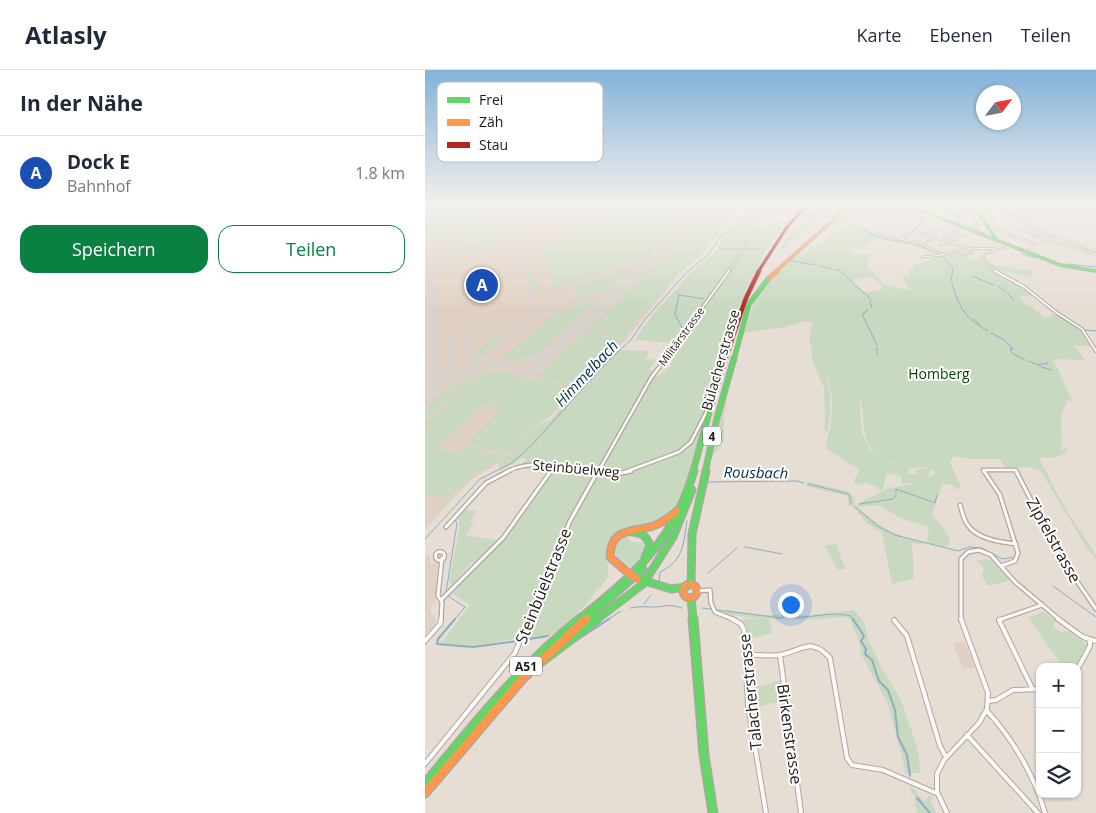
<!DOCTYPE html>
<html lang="de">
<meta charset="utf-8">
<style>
:root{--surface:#fff;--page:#f2f2f3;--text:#1f2937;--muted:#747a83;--line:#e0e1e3;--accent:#0b8043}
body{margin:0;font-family:"Open Sans",sans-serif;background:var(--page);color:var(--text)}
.controls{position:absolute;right:15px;bottom:15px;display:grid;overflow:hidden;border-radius:10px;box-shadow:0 1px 4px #0004}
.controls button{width:45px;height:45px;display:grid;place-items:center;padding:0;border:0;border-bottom:1px solid var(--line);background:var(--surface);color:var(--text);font:25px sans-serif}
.compass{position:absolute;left:551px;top:15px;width:45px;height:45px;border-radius:50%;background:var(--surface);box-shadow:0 1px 4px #0004;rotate:58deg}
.you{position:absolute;left:365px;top:534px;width:18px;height:18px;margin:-12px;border:4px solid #fff;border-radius:50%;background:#1a73e8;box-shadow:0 0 0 8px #1a73e833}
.badge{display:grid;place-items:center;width:32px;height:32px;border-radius:50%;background:var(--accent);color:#fff;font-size:16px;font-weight:700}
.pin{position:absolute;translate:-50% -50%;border:2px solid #fff;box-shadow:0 1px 5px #0006}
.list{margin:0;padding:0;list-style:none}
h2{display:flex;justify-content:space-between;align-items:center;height:65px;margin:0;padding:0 20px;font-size:21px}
h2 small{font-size:16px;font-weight:400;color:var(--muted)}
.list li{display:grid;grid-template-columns:32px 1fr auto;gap:15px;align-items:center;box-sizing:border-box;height:75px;padding:0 20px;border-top:1px solid var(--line)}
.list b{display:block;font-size:19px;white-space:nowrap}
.list p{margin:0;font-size:16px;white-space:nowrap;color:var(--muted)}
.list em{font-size:16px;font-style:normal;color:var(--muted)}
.actions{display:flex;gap:10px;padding:15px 20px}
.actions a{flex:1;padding:11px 0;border:1px solid var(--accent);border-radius:15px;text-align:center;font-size:18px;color:var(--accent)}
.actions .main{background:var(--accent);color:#fff}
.icon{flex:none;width:28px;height:28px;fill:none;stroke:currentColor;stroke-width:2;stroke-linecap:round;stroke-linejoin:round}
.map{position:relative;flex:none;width:671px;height:743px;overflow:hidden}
header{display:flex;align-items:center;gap:30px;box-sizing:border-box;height:70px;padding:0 25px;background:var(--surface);border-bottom:1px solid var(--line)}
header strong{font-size:24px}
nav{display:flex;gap:28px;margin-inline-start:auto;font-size:18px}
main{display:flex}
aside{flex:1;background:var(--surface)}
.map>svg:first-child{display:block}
.built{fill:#e1d1c3}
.green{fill:#c9d9c0;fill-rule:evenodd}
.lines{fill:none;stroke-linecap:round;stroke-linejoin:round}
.stream-far1{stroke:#8baec4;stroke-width:1}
.stream{stroke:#8baec4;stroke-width:2}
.taxiway{fill:#d9d3ce;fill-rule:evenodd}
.runway{fill:#d9d3ce;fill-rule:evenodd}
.street-far4-casing{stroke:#aea7a1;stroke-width:2.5}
.street-far3-casing{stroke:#aea7a1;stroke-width:4}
.street-far2-casing{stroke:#aea7a1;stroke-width:5}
.street-far1-casing{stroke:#aea7a1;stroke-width:5.5}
.street-casing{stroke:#aea7a1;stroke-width:6}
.fast-far4-casing{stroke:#aea7a1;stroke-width:4}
.fast-far3-casing{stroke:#aea7a1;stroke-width:5.5}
.fast-far2-casing{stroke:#aea7a1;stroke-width:7}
.fast-far1-casing{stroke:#aea7a1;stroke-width:9}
.fast-casing{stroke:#aea7a1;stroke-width:11}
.slow-far3-casing{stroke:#aea7a1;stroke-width:4}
.slow-far2-casing{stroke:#aea7a1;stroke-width:5.5}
.slow-far1-casing{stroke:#aea7a1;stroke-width:9}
.slow-casing{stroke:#aea7a1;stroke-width:11}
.jam-far2-casing{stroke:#aea7a1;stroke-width:4}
.jam-far1-casing{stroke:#aea7a1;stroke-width:5.5}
.jam-casing{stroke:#aea7a1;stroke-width:7}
.street-far4{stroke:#fbfaf9;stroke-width:1}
.street-far3{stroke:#fbfaf9;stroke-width:2}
.street-far2{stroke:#fbfaf9;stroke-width:2.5}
.street-far1{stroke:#fbfaf9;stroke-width:3}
.street{stroke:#fbfaf9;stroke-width:4}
.fast-far4{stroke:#63d668;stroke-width:2.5}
.fast-far3{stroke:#63d668;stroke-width:4}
.fast-far2{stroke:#63d668;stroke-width:4.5}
.fast-far1{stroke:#63d668;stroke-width:6}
.fast{stroke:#63d668;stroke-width:8}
.slow-far3{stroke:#ff974d;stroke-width:2.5}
.slow-far2{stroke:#ff974d;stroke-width:4}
.slow-far1{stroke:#ff974d;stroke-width:6}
.slow{stroke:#ff974d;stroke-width:8}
.jam-far2{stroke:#b3261e;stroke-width:2.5}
.jam-far1{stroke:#b3261e;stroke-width:4}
.jam{stroke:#b3261e;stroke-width:4.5}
.slow-bridge-casing{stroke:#b8a8a1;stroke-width:9;stroke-linecap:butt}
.slow-bridge{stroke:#ff974d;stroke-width:7}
.labels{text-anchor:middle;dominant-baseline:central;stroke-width:4;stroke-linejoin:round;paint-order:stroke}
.far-street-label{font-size:11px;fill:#201b16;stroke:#fff}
.shield{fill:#fff;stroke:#635f5c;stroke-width:1}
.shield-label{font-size:12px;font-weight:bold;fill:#201b16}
.street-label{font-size:14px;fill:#201b16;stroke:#fff}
.park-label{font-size:14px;fill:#044305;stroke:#fff}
.water-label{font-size:15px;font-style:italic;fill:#002e47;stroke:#fff}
.near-street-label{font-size:16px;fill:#201b16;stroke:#fff}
.key{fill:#fff;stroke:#bcbbb9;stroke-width:1}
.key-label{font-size:14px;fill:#201b16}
</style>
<header>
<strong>Atlasly</strong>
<nav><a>Karte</a><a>Ebenen</a><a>Teilen</a></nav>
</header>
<main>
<aside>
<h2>In der Nähe<small></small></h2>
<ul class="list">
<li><span class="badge" style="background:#1a4fb4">A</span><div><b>Dock E</b><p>Bahnhof</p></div><em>1.8 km</em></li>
</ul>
<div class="actions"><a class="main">Speichern</a><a>Teilen</a></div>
</aside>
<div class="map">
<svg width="671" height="743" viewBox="0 0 671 743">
<rect width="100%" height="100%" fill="#e6ddd5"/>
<path class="built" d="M0 135H2V155H6L71 135H319L302 156 290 167 280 181 254 204 200 271 173 296 126 346 110 357 84 387 47 409 0 459Z
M5 484V495L13 492 10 534 6 535V544L11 546 10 554 0 565V486Z
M540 572 550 598 538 599 528 573Z"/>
<path class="green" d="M2 135H102L21 162 17 161 19 162 0 169V158L5 156 2 155Z
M119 135H150L123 144 105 140Z
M193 135H277L223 184 214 189 143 215 135 211 129 212 126 206 128 204 116 178 125 177 133 171H160L161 170 137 169 144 168 140 167C144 159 162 156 172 152L182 163 180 165 183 164 191 174 190 177 181 176V178H196L173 151Z
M292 135H316L306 143 301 156 284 172 277 183 253 203 243 217 212 250 198 270 188 278 164 275 188 251 186 250 163 275 150 272Z
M507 135H520L525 138 526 137 523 135C535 138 544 140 557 138L543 143V146L533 147 537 155H535L532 150 519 143V140L509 138Z
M600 135H671V152C648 148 630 135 607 147L609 149 606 150 616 154 608 157 630 166 604 158 608 156 605 151 582 145 602 149 609 144 626 141Z
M339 137 349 139 342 143 344 144 327 155 338 157 353 148 359 152H364L353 154 358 157C340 181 325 206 315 234 302 270 294 310 279 346L280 350 261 417 253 436 247 445 185 470C180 483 184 495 183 507L175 518 168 520H171C167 532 137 559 126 565 119 568 107 568 99 570V567L45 577 16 573 45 535 27 523 52 495 47 492 27 515 24 512 34 459V451L31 447 38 440 51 441 45 452 49 453 40 465 77 471 126 402 94 398 101 389 99 387 74 401V392L86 385 109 358 126 349 176 294 192 280 225 281 220 289 231 290 224 300 230 301 227 306 232 307 246 295V292L239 291 251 273 210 270 225 248 249 221 253 224 254 222 251 220 262 206 294 179 292 177 298 168 314 152H320L335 141V140L340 138Z
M96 143 114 146C104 154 33 179 21 177 29 160 78 149 96 143Z
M378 143 410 148 397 147 350 186 363 167 386 145 376 144Z
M415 145 426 149 421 152 452 164 502 178 506 177 520 184 530 182 550 190 556 188 565 194 607 201V207L569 200 567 196 571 203 578 206 576 208 579 207 591 212 609 225 593 227 620 248 633 243 657 259 666 276H649L660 290 628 289 648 332 642 330 636 346 637 377 636 382 639 378 643 379C635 390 626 387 614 388L640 438 671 485V489L660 475 616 401 602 397 581 398 574 389H545L528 386 525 393 536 416 533 419 526 415 517 414 507 445C514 452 525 464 525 474L520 477 502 473 496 475 487 473 489 508 467 514 457 463 443 454 427 436 424 437 422 426 381 416 383 412 422 421 429 427 430 435C454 457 470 467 502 473L504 457 475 448 455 435 433 437 432 434 464 418 490 414 477 413 476 406 462 403 458 420 455 421 453 417 439 412 438 416 428 412 435 400 400 378C407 356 410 330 403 309L405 306 400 308C388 302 386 285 386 273L384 271 387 252H376L360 257 319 263 329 233 343 211 371 185H375L398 172 411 161H416L424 155 411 150ZM453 168 499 179 510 186 503 187 506 190 490 195 485 200 484 207H477L486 221 459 214 447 200 443 199V191L447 185 427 183 425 179 426 177 436 179ZM447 207 457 216 456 220 439 223 428 210ZM434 326C441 343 436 362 445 378 452 390 472 397 485 398 496 398 502 396 511 403L505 407 503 404 505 401 503 399H491L492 405 484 404V399L457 390 445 381 437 363Z
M74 166 80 167 41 183 17 188 33 179Z
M104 194 113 214 117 218 133 213 141 216 119 221 109 220 104 213 99 195Z
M210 196 182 219 140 236 154 224 153 221 149 218 151 217Z
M174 229 112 284 99 289 74 291 131 243Z
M68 267 78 268 51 289 49 282Z
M149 273 188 280 152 316 122 311 115 306Z
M76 301 92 302 88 306 96 308 64 337 58 336 47 346 44 345 43 347H45L11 378 31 383C41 375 49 378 61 380L59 383C67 385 74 382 82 386L50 404 21 429 0 422V353L61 302Z
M392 303 402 310C407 328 406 345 402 363L398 356H400L399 317Z
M56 304 0 350V338L39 309Z
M114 307 119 311 150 318 123 347 107 358 85 383 41 375 64 351 68 352 69 350 66 349 76 340 65 338 73 333 71 332 84 320H87L86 318 97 308 114 311 111 309Z
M299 329 302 331 299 346V371L285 389 290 362Z
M201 466 206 472H223L222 482 207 498 191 486 190 479 196 468Z
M412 474 414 482 418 485 414 484 421 499 413 500 399 475Z
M560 489 567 491 586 510 563 516 557 506 559 498 551 491Z
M300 540 339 545H384L429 540 439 552 444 571 455 595 476 630 492 677 496 703H480L478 691 463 634 437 586 433 568 425 549 420 547 378 550 344 549 347 563 321 570V560L317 552 321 549H336L300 544Z
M618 542 630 550 628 557 636 562 642 561 661 573 662 579 651 597H646L643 594 638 597 603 547Z
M355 610 358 631 326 638 323 620Z
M485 715 499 731 505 725 508 728 505 731 512 743H492L489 725 486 723Z"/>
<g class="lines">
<path class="stream-far1" d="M513 135 526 142 524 144 528 145 537 155
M527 142 538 144 554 138
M376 144H386
M388 145 407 148
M581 145 603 150
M548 157 560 164
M434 158 442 162
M443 163 459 169 487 173
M490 174 511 182
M295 179H316
M321 179H335
M597 184 611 188
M518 186 528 199 526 211
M366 191 391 195
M643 194 671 197
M395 196 407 199
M411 200H414L429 214
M547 206 569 215
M527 214C534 238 541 249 563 261
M430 216 442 225 446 231
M573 216 580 221
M251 221 254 225 279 229
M583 223 589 231
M254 225 250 244 257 258
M445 232 447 238
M443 240 437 244 452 275
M549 249 555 255
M659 260 671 261
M566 263 578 269 588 279H585L587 283 600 290
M452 278V285
M603 291 613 295 623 293
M614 296 626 300
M282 412 372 411 379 413
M383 414 424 424 426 433
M471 423V419L510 433 512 425
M435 434 468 429 471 425
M430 437 454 457 470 465 533 481 544 477 557 478 577 489 589 487
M0 469 55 409 87 393 105 377 183 291 205 271 221 248 262 202 284 184 295 167 308 157 322 135
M320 477 357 484
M283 503 312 478
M234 511 235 502C259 490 258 475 262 451
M628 516 671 547
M21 522 32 454 30 449
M23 526 25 527
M26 528 40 537 29 550
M219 534 226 525
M205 538C214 536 220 537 229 537 243 537 241 533 257 538
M277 538 356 548 360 546C379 551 403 540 426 546L428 550
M182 550 196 541"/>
<path class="stream" d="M30 549 13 569 12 574 48 577 93 571
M428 549C431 555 437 561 439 567L436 571 441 579 440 584 447 590 454 611 463 620 470 640 473 667 482 685 485 706
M98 570 123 566
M149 572 184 549
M492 728 505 743"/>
<path class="taxiway" d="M149 135H154L12 186V193L85 167V164H87L88 166 171 135H176L89 168 112 242 144 216 218 188 245 170 248 171 220 190 148 218 113 246C140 238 168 229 192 215 199 211 205 206 211 201L215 202 196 217 172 229 144 240 107 251 66 284 64 289 65 292C83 297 104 290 120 282 125 279 131 273 137 273V275C122 286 104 293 86 296L108 300V302L81 299 76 297 75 298 38 307 2 335 0 336V331C7 325 6 319 6 311L0 315V310L6 304 7 270 0 271V267H7V231L0 234V231L7 227 8 198 0 200V198L8 195V188L0 190V188L8 185 15 176V174L44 157 82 144 85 145C60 157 32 159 14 183L116 147V146L103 142 88 144 87 142 103 140 119 144 120 146ZM85 169 108 243 104 249C73 256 43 262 12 266V196ZM98 253 48 293 46 268 40 265ZM33 266 40 269 42 295C39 303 32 305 24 306 33 295 30 284 29 271L23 268ZM12 269H16L23 272C24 284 27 296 17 305H13L12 303ZM59 290 61 294 69 296 43 302ZM12 308 16 311 28 309 12 321Z
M171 139 174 140C161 154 143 156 125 157L123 156C143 150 153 157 171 139Z
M133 163 136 164 100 176 97 175Z"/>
<path class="runway" d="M102 135H115L0 175V169Z
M279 135H288L109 307H99L97 304 99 301Z"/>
<defs>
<path id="street-far4" d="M548 135 566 139
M565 140 598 147 600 156 671 181
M565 146C574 164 594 169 612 174
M410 148 452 164 493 173 516 184 547 178 572 179
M585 155 627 172 671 184
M535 156 554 157 547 145
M565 160 577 161
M489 161 542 178
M526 162 540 167
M499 163 506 159 512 161
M520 166 531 170
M477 169 497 153 498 145 507 138
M516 169 536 157
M498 175 509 167
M515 176 523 173
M600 180 620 170
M531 183 538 185 547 182
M497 187 518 185
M303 202 321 177V150L340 135
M571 202 557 187 565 182 588 176"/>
<path id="street-far3" d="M570 201 598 216 632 243 657 259 671 281
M240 289 304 201"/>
<path id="street-far2" d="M81 402C110 387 146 398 177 402
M126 402 130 396
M173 402 226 308 241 288
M200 402 254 382 266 372 286 333
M559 402 558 400H591L592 402"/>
<path id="street-far1" d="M167 401 192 404 206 401
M559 401 575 425 593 483 590 491 576 496
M591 401 636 488 671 539
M535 435C537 441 538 448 542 454 551 469 575 472 591 474
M21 457 61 413 84 401
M10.5 486a4.5 4.5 0 1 1 9 0a4.5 4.5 0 1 1-9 0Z
M272 521 285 520 286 533 290 542 310 550
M16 530 78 468 126 401
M16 550 17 532 13 526 17 488
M104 550 145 451 173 401
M536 550V489L543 482 554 480 566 485 590 512 635 550
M574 550 617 535"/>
<path id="street" d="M307 549 316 554 319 560 323 635 341 743
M577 549 574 550 607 618
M633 549 658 567 671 571
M469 550 482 566 515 676 521 687
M0 571 15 554 16 549
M330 585C338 585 346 586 354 585 377 581 386 566 405 588L422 688 427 695 458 700 511 723
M355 585 376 743
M652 600 665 576V570
M564 631 571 630 588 620 615 619
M562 641C588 669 610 707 620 743
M542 665 613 743
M0 694 90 583 104 549
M522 743 512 722V704L519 690 554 653 562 639 563 623 536 549"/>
<path id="fast-far4" d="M482 135 635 195 671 201
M566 135 565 140 555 145 571 169"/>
<path id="fast-far3" d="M309 289 324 234 344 208"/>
<path id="fast-far2" d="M268 402 286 335
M280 402 292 348 309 288"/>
<path id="fast-far1" d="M207 462C217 463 222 466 225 476L220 487
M266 515 267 464 281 401
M261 517 246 519 220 511 248 467 267 420
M266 528 268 550
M162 548 218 499
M153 550C209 505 248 472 269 401
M171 550 218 514 220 511 214 507"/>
<path id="fast" d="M268 549 279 685 288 743
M117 591 172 549
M0 714C48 655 95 597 155 549"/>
<path id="slow-far3" d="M350 202 425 135"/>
<path id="slow-far2" d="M344 208 352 201"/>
<path id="slow-far1" d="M201 501 185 487C186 457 206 463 228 456 238 453 245 447 252 441
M258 521a7 7 0 1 1 14 0a7 7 0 1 1-14 0Z
M159 550 162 548"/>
<path id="slow" d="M0 723 97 609 161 549"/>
<path id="jam-far2" d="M333 202 362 157 382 135"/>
<path id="jam-far1" d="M300 289 321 228 334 201"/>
<path id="jam" d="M286 335 300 288"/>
</defs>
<use href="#street-far4" class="street-far4-casing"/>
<use href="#street-far3" class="street-far3-casing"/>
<use href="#street-far2" class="street-far2-casing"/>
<use href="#street-far1" class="street-far1-casing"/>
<use href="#street" class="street-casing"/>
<use href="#fast-far4" class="fast-far4-casing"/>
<use href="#fast-far3" class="fast-far3-casing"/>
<use href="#fast-far2" class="fast-far2-casing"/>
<use href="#fast-far1" class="fast-far1-casing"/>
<use href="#fast" class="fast-casing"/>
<use href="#slow-far3" class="slow-far3-casing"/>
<use href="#slow-far2" class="slow-far2-casing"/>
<use href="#slow-far1" class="slow-far1-casing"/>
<use href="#slow" class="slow-casing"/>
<use href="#jam-far2" class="jam-far2-casing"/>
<use href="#jam-far1" class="jam-far1-casing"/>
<use href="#jam" class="jam-casing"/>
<use href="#street-far4" class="street-far4"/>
<use href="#street-far3" class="street-far3"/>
<use href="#street-far2" class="street-far2"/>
<use href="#street-far1" class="street-far1"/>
<use href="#street" class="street"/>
<use href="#fast-far4" class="fast-far4"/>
<use href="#fast-far3" class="fast-far3"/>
<use href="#fast-far2" class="fast-far2"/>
<use href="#fast-far1" class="fast-far1"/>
<use href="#fast" class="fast"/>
<use href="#slow-far3" class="slow-far3"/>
<use href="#slow-far2" class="slow-far2"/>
<use href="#slow-far1" class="slow-far1"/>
<use href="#slow" class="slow"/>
<use href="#jam-far2" class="jam-far2"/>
<use href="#jam-far1" class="jam-far1"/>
<use href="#jam" class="jam"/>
<defs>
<path id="slow-bridge" d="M201 501 212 509"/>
</defs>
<use href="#slow-bridge" class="slow-bridge-casing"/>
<use href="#slow-bridge" class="slow-bridge"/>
</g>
<linearGradient id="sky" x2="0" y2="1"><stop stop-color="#83b2da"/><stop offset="0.56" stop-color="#f4f0ec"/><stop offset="1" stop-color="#f4f0ec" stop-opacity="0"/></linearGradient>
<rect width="671" height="239" fill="url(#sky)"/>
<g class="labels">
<g class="far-street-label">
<text transform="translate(256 266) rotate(-54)">Militärstrasse</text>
</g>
<g class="shield">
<rect x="278" y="356.5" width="18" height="19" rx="4"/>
<rect x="85" y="586.5" width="32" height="19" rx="4"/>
</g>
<g class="shield-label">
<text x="287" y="366">4</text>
<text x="101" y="596">A51</text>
</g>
<g class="street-label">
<text transform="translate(295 290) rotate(-74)">Bülacherstrasse</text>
<text transform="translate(151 398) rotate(5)">Steinbüelweg</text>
</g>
<g class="park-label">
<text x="514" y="303">Homberg</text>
</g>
<g class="water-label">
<text transform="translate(161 303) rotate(-47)">Himmelbach</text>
<text transform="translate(331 402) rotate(1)">Rousbach</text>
</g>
<g class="near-street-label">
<text transform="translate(629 470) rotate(61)">Zipfelstrasse</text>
<text transform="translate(118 516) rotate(-68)">Steinbüelstrasse</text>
<text transform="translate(325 622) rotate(-96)">Talacherstrasse</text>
<text transform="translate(365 664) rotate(82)">Birkenstrasse</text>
</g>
</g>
<rect x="12" y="12" width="166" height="80" rx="8" class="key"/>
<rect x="22" y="27" width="23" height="6" fill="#63d668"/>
<rect x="22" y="49" width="23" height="7" fill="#ff974d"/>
<rect x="22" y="72" width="23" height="6" fill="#b3261e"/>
<g class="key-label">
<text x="54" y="35">Frei</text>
<text x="54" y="57">Zäh</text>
<text x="54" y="80">Stau</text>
</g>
</svg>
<div class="controls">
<button>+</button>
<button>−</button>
<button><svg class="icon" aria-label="layers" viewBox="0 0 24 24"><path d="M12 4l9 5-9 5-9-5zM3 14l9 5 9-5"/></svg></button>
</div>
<svg class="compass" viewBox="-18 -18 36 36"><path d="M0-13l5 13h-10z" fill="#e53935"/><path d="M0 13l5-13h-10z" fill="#747a83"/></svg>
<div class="you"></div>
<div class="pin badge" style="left:57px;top:215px;background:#1a4fb4">A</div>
</div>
</main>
